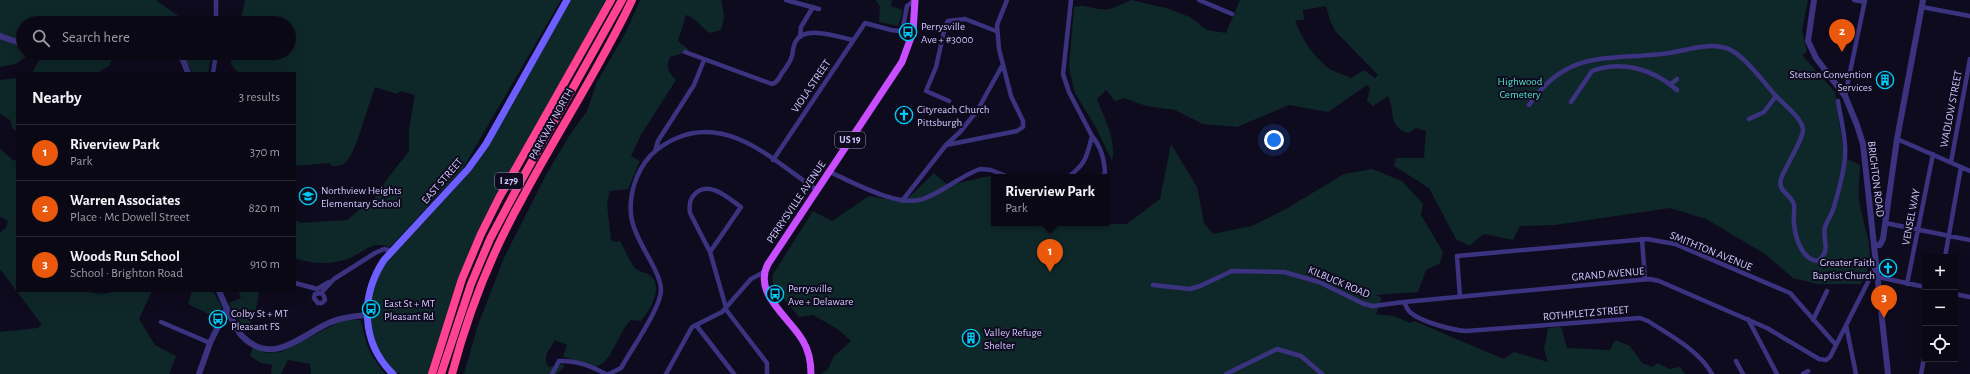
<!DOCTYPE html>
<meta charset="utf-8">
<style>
:root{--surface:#0b0816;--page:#14111f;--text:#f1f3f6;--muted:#9a9aa1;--line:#2b2935;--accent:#ea580c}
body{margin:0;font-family:"Alegreya Sans",sans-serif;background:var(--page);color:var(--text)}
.controls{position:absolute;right:12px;bottom:12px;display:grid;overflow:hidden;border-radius:0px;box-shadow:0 4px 16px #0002}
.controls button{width:36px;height:36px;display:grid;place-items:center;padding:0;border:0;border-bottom:1px solid var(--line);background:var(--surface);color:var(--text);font:20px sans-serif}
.you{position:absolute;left:1274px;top:140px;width:14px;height:14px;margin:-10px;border:3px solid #fff;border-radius:50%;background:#1a73e8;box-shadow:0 0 0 6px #1a73e833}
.badge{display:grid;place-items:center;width:26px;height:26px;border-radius:50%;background:var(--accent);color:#fff;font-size:13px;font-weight:700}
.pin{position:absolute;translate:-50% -33px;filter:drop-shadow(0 1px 2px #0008)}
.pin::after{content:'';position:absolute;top:21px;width:14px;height:12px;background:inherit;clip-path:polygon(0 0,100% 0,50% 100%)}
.popup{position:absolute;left:991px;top:174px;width:118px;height:52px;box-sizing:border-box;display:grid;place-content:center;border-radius:0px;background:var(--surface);filter:drop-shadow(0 1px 3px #0005);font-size:13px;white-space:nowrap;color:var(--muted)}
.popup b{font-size:15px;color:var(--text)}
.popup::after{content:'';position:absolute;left:50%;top:100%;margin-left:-8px;border:8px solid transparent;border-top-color:var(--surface)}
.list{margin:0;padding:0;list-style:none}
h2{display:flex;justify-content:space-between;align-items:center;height:52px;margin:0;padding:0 16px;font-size:17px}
h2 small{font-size:13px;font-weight:400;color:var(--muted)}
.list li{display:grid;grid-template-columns:26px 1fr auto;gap:12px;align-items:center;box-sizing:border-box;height:56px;padding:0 16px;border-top:1px solid var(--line)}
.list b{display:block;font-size:15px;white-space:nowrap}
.list p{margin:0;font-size:13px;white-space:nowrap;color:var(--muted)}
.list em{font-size:13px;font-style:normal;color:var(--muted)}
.icon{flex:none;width:22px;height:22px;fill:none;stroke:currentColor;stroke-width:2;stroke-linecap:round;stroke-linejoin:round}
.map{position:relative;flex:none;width:1970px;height:374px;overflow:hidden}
.search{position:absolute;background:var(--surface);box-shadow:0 4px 16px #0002;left:16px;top:16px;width:280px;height:44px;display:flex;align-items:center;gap:10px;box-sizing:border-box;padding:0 14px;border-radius:22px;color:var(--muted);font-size:15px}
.panel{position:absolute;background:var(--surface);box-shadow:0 4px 16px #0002;left:16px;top:72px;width:280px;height:220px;border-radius:0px}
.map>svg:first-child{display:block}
.green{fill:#0e2728;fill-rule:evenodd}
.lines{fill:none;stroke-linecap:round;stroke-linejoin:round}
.minor{stroke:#3b337f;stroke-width:4.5}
.tertiary{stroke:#3b337f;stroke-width:6}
.secondary{stroke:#6c5eff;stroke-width:7}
.primary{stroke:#c84eff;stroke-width:7}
.motorway{stroke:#ff4291;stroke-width:8}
.labels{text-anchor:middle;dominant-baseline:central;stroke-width:4;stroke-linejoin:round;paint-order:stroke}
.shield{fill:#0f0b1e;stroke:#978fbc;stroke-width:1}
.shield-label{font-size:10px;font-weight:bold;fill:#d1c7ff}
.poi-label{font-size:11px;fill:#d1c7ff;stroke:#0f0b1e;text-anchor:start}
.park-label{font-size:11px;fill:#4fe3c7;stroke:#0f0b1e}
.street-label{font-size:11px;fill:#d1c7ff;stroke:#0f0b1e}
</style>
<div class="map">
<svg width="1970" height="374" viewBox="0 0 1970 374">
<rect width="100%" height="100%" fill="#0f0b1e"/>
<path class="green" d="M0 0H156L188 23H23V53H30L16 64 0 67Z
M245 0H561L462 170 390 247C369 240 365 253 347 259 330 265 311 264 295 258V220L301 223 347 220 379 194 385 182 409 151V128L415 95 400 91 397 94 375 87C369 102 356 153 346 162 341 166 337 166 331 166V163L295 166V73H239L231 65 232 53H289V23H240Z
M567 0H611L481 234 432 374H401L399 373 393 374 375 350 366 310 375 273 468 169Z
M640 0H720L722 1 724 18 721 30 710 33C701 27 697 19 686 15L678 41 689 50 688 53 680 54 670 57C665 68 669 72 676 80L641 135 631 156 640 161 628 189 610 191 607 204 611 240 615 242 620 241C625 249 629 261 635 268 640 273 647 272 651 276 664 287 649 312 641 321L631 320C619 330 611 365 596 366 585 367 574 358 563 357L567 345 555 340 546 355V363L549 367 562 364 565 366 557 374H464L478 325 504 258 547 173 571 133 587 111 597 82 626 32Z
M876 0H892L891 6 903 10 898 26 879 22 880 7Z
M1131 0 1166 8 1190 17 1207 30 1226 33 1240 0H1808L1802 31 1807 52 1802 55 1835 92 1844 157 1860 165C1860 176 1858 188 1859 199 1863 231 1880 254 1861 284H1817L1793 278 1765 254 1706 219 1670 208 1555 225 1520 226 1513 240 1484 234 1469 246 1456 239 1429 188 1394 166 1396 158H1424L1426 131 1417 128 1408 133C1388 128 1395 109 1388 96L1373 106 1367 101 1370 88 1367 85 1328 112 1289 105 1237 127 1203 124 1175 110 1146 106 1124 98 1115 101 1106 90 1097 99C1104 118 1117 140 1112 161L1095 126 1075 93 1069 68 1074 7C1087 4 1088 8 1100 9 1111 11 1121 5 1131 0ZM1326 6 1330 20 1335 31 1378 75 1375 78 1364 70 1351 78C1345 75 1337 73 1331 70 1314 58 1302 39 1295 20H1304L1303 10Z
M41 53H115L109 66 97 73H32L42 54Z
M180 53H212L208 73H192L190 68Z
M17 78V131L13 129 10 120 0 114V80Z
M1171 144 1197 187 1204 223 1213 234 1252 226 1284 210 1344 174 1372 169 1402 181 1423 204 1421 215 1443 252 1440 263 1426 270 1418 292 1376 295 1382 298 1376 314 1394 316 1410 323 1414 321 1504 359 1514 352 1548 362 1544 349 1548 328 1561 327 1567 348 1610 350 1615 340 1630 346 1642 363 1652 367 1658 363 1669 369 1680 367 1685 374H821L828 369 834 356 851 341 839 330 813 315 799 317 774 288V285L772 282 773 274 813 211 832 221 869 196 904 202 934 173 950 187 958 183 995 175 998 177H994V223L1127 224 1160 199Z
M0 149 13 160 17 161V291H83L102 294 118 291H152L139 319 155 345 176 356 169 374H0V332L37 328 42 325 0 269V233L6 227 8 221 0 217Z
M192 291H213L222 307 217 318 188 304Z
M238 291 259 292 255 315 244 333 229 303 241 298Z
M343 320H358L361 321 367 345 373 357 385 374H311L310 364 288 360 281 374H271L272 365 261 363 250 356 253 347 266 353 281 352Z"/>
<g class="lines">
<path class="minor" d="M216 0V23
M786 0 819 9
M1199 0 1232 14
M1854 0 1865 2
M1922 7 1970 16
M800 37 801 27 813 7
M685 52 772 84C778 82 779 78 782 73 786 68 790 62 792 56 793 52 793 45 796 41 805 25 839 37 853 40
M213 73 216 53
M1671 84 1677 79
M1776 96C1784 105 1801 117 1803 129 1804 138 1785 167 1781 179 1777 191 1792 195 1794 205 1795 210 1793 217 1794 223 1795 237 1802 260 1818 261 1832 249 1822 242 1825 227 1827 221 1831 216 1833 210 1837 196 1842 180 1844 165 1848 145 1841 121 1838 101
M1845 96 1865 0
M949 101 926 91 936 67 945 27 948 21 965 19 996 31
M1571 102 1592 71C1622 60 1653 69 1677 90
M1529 105C1567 50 1605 60 1662 54 1683 52 1705 42 1726 48 1743 53 1764 83 1776 96L1764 112 1749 119
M1092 136C1101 147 1104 158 1105 173L1101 177
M1897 139 1970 171
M946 145 1017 131 1023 127V121L1011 96 999 49 997 25 1007 0
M655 151 658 141 694 85 704 60
M773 160 865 23 891 30 900 31 903 27 907 6 915 0
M1951 162 1970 59
M830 172C852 182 899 208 923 199 943 192 960 176 980 169L991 170 1009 177
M1068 177C1086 164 1087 156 1092 136L1069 92 1063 74 1071 0
M902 201 946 145 960 132 977 111 1002 66
M1885 223 1970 240
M1642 239 1645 279
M710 252 741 207C728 198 708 179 694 195 689 200 689 206 690 213L710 252 727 311 767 363V374
M1945 257 1961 167
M1878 277 1925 287
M295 283 317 289 329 282
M1907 284 1933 154
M1153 285 1190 289 1200 286 1232 271 1284 272 1319 282 1364 304 1373 306 1404 302C1406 306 1407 310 1411 313 1422 322 1452 330 1466 331L1640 318 1648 321C1669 335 1699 350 1712 374
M321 293 324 296 325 300 322 303H318L314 298 315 294 321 293 334 279 375 253 384 249 393 251
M1955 294 1970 297
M1460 297 1457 256 1647 239 1675 244 1790 293 1836 345
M1404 302 1650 279 1659 281 1767 328 1819 359 1826 360 1830 357 1876 266
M1748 319 1777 374
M1813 320 1827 291
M161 322 210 343
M696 325 734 374
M1846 325 1856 374
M1736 361 1743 374
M552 374 559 361C575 360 592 366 606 374
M609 374 621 368 624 363C633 347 661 307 661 290 661 270 634 241 631 215 629 194 636 172 650 156 658 148 667 142 677 138 730 115 776 163 817 190
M666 374 692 327 722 312 751 279 764 272
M1226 374 1277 349 1301 356 1322 374
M1803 374 1808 371
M1921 374 1925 353"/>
<path class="tertiary" d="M1814 0 1808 41 1816 58 1845 96 1857 125 1863 144 1888 374
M0 36 23 44
M176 53 183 60 188 73
M1874 245H1880L1883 239 1897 139 1923 0
M219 291C224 302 235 330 243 337 274 367 302 334 331 322 343 317 354 316 367 315
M199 374 210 343 227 308"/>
<path class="secondary" d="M393 374C361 343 360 296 384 260L468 169 486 144 567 0"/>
<path class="primary" d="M811 374C811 362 809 351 803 341 790 318 752 293 768 264L902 62 913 32 915 0"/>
<path class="motorway" d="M432 374 462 279 481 234 499 198 611 0
M441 374 471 284 490 239 522 179 622 0
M452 374C468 313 492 252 523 197 558 131 600 68 632 0"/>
</g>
<defs>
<symbol id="bus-ring" viewBox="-11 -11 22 22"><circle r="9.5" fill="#0f0b1e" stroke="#00cbf2" stroke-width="1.5"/><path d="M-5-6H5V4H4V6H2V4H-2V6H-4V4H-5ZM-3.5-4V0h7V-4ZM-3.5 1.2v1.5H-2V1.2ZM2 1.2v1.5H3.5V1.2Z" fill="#00cbf2"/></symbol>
<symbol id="building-ring" viewBox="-11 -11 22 22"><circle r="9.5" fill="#0f0b1e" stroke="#00cbf2" stroke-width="1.5"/><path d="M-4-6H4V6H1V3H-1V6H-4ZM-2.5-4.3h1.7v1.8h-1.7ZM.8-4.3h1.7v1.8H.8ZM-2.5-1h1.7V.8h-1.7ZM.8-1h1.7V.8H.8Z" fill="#00cbf2"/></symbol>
<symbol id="church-ring" viewBox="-11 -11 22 22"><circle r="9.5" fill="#0f0b1e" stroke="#00cbf2" stroke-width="1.5"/><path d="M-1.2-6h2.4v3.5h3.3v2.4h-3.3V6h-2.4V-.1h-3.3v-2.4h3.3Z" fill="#00cbf2"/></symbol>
<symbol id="school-ring" viewBox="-11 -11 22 22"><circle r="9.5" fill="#0f0b1e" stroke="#00cbf2" stroke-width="1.5"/><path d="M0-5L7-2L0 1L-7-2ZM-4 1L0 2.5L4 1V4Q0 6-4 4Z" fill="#00cbf2"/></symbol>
</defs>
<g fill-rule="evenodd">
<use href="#bus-ring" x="898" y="22" width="20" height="20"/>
<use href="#building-ring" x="1875" y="70" width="20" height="20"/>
<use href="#church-ring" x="894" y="105" width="20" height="20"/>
<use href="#school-ring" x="298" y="186" width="20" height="20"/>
<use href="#church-ring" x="1878" y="258" width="20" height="20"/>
<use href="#bus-ring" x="765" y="284" width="20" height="20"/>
<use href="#bus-ring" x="361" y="299" width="20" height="20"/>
<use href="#bus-ring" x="208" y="309" width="20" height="20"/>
<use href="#building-ring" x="961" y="328" width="20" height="20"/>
</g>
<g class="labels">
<g class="shield">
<rect x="835" y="132" width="30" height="16" rx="3"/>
<rect x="495" y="173" width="28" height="16" rx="3"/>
</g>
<g class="shield-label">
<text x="850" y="140">US 19</text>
<text x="509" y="181">I 279</text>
</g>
<g class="poi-label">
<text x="921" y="26">Perrysville<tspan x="921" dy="13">Ave + #3000</tspan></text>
<text x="1872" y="74" text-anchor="end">Stetson Convention<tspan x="1872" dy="13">Services</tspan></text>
<text x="917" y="109">Cityreach Church<tspan x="917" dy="13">Pittsburgh</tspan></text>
<text x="321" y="190">Northview Heights<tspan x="321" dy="13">Elementary School</tspan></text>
<text x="1875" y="262" text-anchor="end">Greater Faith<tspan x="1875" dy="13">Baptist Church</tspan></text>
<text x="788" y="288">Perrysville<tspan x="788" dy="13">Ave + Delaware</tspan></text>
<text x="384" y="303">East St + MT<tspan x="384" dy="13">Pleasant Rd</tspan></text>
<text x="231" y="313">Colby St + MT<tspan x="231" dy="13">Pleasant FS</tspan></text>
<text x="984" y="332">Valley Refuge<tspan x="984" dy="13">Shelter</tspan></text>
</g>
<g class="park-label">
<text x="1520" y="81">Highwood<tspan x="1520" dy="13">Cemetery</tspan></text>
</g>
<g class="street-label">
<text transform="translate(811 86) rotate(-56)">VIOLA STREET</text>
<text transform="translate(1951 109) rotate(-79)">WADLOW STREET</text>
<text transform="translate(551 124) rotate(-61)">PARKWAY NORTH</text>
<text transform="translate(1876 179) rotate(83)">BRIGHTON ROAD</text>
<text transform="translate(442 181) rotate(-49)">EAST STREET</text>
<text transform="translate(796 202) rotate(-56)">PERRYSVILLE AVENUE</text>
<text transform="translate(1911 217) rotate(-79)">VENSEL WAY</text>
<text transform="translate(1711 251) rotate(22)">SMITHTON AVENUE</text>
<text transform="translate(1608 274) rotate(-5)">GRAND AVENUE</text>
<text transform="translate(1339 282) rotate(23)">KILBUCK ROAD</text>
<text transform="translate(1586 313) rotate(-5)">ROTHPLETZ STREET</text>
</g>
</g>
</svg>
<div class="controls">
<button>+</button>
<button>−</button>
<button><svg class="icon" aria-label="locate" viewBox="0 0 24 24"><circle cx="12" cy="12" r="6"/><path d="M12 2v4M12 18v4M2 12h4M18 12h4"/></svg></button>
</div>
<div class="you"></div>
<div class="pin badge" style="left:1050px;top:272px">1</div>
<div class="popup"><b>Riverview Park</b>Park</div>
<div class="pin badge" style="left:1842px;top:52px">2</div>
<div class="pin badge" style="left:1884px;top:318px">3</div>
<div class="search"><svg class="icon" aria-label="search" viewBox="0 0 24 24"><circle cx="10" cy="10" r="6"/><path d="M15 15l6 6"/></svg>Search here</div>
<section class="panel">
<h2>Nearby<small>3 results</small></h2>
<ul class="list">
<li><span class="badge">1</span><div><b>Riverview Park</b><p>Park</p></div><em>370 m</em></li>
<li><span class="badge">2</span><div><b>Warren Associates</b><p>Place · Mc Dowell Street</p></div><em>820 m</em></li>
<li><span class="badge">3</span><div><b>Woods Run School</b><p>School · Brighton Road</p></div><em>910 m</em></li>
</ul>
</section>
</div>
